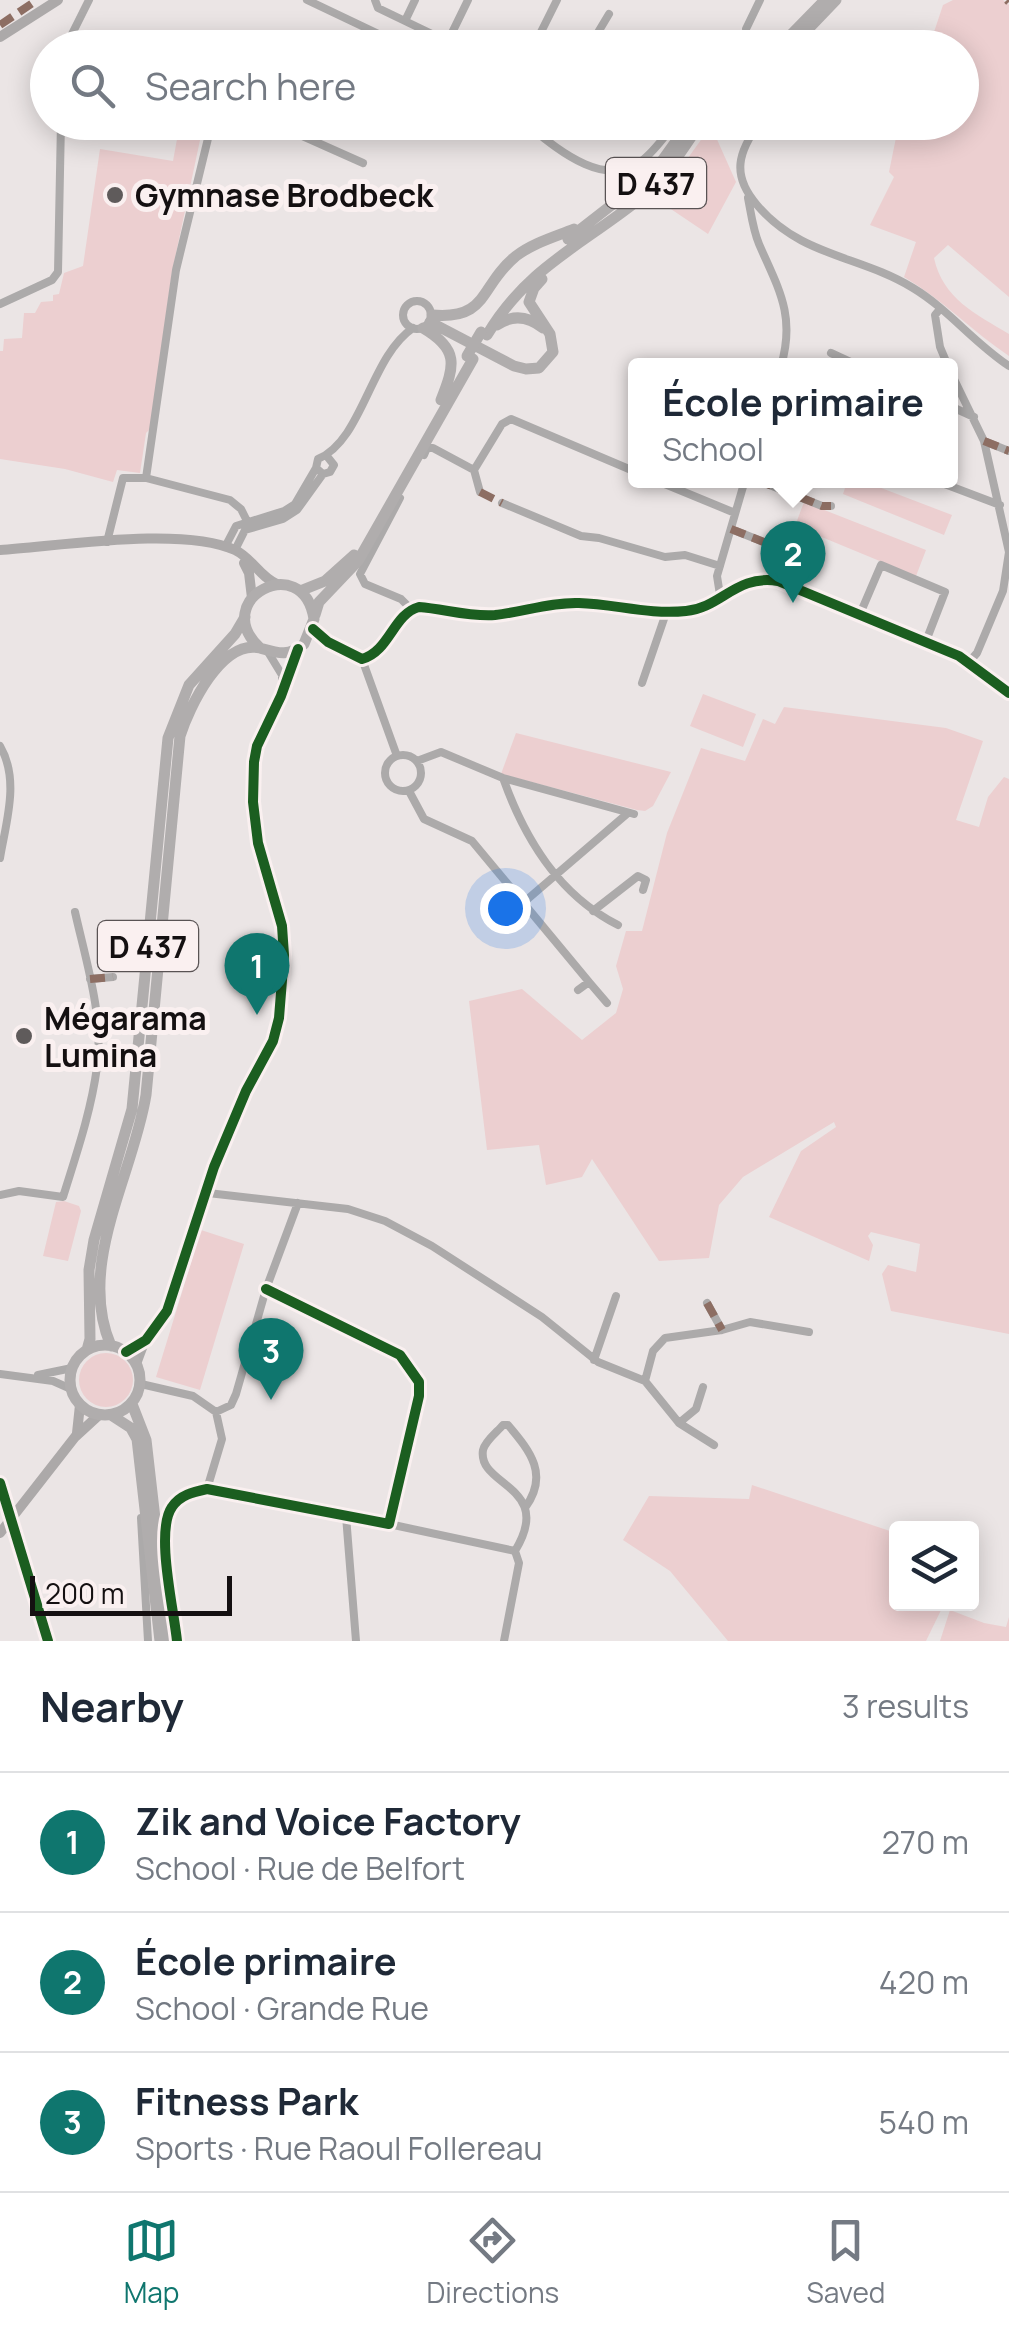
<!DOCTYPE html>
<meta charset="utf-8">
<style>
:root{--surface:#fff;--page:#f6f6f7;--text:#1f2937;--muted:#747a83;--line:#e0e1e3;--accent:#0f766e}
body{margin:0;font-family:Manrope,sans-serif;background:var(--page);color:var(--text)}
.controls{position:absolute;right:30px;bottom:30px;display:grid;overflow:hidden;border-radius:10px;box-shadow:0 5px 25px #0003}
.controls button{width:90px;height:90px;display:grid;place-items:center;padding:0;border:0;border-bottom:2px solid var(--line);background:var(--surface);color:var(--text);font:50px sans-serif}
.scale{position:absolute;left:30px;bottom:25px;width:202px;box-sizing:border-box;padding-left:10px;border:5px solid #141011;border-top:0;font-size:28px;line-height:35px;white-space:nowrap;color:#141011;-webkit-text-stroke:8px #faf0f0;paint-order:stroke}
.you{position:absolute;left:505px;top:908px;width:35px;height:35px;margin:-25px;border:8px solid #fff;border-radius:50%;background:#1a73e8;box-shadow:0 0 0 15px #1a73e833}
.badge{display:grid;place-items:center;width:65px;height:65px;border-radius:50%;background:var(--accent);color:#fff;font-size:32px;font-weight:700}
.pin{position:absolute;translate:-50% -82px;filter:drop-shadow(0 2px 5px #0008)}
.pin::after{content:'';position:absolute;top:52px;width:35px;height:30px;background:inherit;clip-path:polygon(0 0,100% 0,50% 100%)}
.popup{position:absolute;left:628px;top:358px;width:330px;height:130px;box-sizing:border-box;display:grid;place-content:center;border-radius:10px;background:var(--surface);filter:drop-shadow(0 2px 8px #0005);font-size:32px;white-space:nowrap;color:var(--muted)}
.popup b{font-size:38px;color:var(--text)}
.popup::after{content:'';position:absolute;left:50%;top:100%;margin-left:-20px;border:20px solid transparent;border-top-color:var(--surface)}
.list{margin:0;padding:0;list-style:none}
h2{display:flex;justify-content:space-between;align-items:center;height:130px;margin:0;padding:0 40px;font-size:42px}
h2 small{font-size:32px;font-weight:400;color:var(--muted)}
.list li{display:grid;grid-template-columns:65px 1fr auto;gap:30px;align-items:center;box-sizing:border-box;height:140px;padding:0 40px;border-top:2px solid var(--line)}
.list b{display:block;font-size:38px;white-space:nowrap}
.list p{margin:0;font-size:32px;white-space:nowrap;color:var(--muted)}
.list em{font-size:32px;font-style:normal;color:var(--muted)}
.icon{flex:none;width:55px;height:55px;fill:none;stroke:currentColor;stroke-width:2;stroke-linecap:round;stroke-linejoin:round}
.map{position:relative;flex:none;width:1009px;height:1641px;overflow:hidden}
.search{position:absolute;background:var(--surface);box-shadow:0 5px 25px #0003;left:30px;right:30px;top:30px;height:110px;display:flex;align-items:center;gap:25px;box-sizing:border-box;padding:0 35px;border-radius:55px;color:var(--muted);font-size:38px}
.sheet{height:550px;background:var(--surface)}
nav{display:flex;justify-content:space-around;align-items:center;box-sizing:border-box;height:140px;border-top:2px solid var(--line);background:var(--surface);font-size:28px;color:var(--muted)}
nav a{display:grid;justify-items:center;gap:5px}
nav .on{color:var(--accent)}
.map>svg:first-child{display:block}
.green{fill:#eccfd0}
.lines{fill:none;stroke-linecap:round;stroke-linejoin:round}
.street{stroke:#acaaaa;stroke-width:8}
.secondary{stroke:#aca9a9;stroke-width:10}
.primary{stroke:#b0adad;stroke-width:11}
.primary-bridge{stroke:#b0adad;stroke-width:11}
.quiet{stroke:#8d6e63;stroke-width:8;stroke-dasharray:15 8;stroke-linecap:butt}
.cycleway-casing{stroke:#faf0f0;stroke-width:16}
.cycleway{stroke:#1b5e20;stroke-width:10}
.poi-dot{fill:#5f5b5b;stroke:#faf0f0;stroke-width:4}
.labels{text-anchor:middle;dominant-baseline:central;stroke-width:10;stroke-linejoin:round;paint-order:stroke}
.shield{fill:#faf0f0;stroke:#595354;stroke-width:2.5}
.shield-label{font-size:30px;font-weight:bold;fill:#141011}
.poi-label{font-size:32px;font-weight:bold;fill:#141011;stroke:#faf0f0;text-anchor:start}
</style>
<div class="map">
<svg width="1009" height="1641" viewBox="0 0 1009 1641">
<rect width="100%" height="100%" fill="#ebe5e5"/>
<path class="green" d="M953 0H1003L1009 5V297L948 245 934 258C943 299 976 314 1009 334V356C973 332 942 299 904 277L916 242 870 225 894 177 889 172 899 123 962 122V48L929 47 943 5Z
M180 123H202L203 126 172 272 150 429 146 433 140 473 117 470 113 482 65 469 0 459V351H3L4 339 22 338 24 313H35L41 302 53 301V295L59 294 64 273 83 266 100 149 173 161Z
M711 126 736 182 708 234 653 197 685 162Z
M841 481H863L952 515 944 535 843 494 845 488 839 485Z
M804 502 926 550 916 576 795 526Z
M703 694 756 714 743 747 690 726Z
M784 707 946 728 983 741 956 820 979 827 988 797 1004 777 1009 779V1334L891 1311 882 1274 888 1265 916 1272 920 1244 871 1232 868 1236 873 1245 869 1261 769 1217 801 1151 836 1127 834 1122 743 1177 719 1205 709 1258 659 1261 592 1159 582 1177 546 1185 539 1145 487 1150 469 1001 522 989 582 1040 616 1013 623 989 616 966 626 931H642L667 833 701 748 745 761 763 719 775 724Z
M516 733 671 772 653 806 645 811 637 810 501 774Z
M64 1201 79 1206 81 1211 68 1261 43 1256 56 1202Z
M201 1230 244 1244 200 1390 156 1377Z
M79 1380a27 27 0 1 1 54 0a27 27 0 1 1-54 0Z
M752 1485 896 1533V1604H944L926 1641H728L670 1571 623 1540 649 1496 749 1499Z
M950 1610 984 1623 1006 1627 1009 1617V1641H940Z"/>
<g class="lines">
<path class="street" d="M307 0 408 48
M375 0 378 8 461 48
M405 21 415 0
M448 41 468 0
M65 48 89 0
M533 48 557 0
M569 48 573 40 597 34 609 14
M730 48 745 37
M749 48 746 29 760 0
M212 122 176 270 146 478 230 500 241 509 247 521
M271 122 363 163
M524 122C555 147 605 192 644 159 656 149 666 135 676 122
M760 122C738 152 731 175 757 205 801 257 859 255 913 288 948 309 974 343 1009 366
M748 198C751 213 753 230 759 244 778 288 796 315 781 366
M403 315a14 14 0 1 1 28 0a14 14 0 1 1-28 0Z
M0 304 52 280 58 272 61 122
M940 309 935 315 940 347 948 366
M831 353 859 366
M950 371 984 441 1009 552 1003 591 977 653 969 662
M950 406 974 417
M984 441 1009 451
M326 455 334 465 330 472 323 474 316 468 318 459C363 440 370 357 413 328
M424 455 427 448H433L474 470
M474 470 502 424 511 419 636 472
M474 470 480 492
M655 480 735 513
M757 480 822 506H831
M934 480 1000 505
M400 498 360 574 365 584 401 599 411 609
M502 503 581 536 599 538 665 557 685 555 720 566
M731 529 809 560
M107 542 123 478H146
M225 547 236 526 284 511 295 504 316 468
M235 550 245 530 283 519 297 510 323 474
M720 595 717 576 745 480
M860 614 881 565 945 592 926 641
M268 652 282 675V688
M362 659 397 756
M642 683 666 613
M0 746C20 780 6 822 0 858
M385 773a18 18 0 1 1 36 0a18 18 0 1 1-36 0Z
M417 761 441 752 503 778 634 814
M503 778C525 840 559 895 618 925
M409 791 424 819 472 841 589 982
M523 903 628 813
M593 911 638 876 646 880 643 890
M90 979 113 977
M578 990 589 982 607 1003
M208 1193 348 1209 385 1221 432 1246 542 1317 598 1362 645 1381 679 1423 696 1409 703 1387
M0 1195 19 1191 63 1197C76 1155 91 1112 97 1067 104 1017 86 961 75 912
M707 1303 722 1330
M126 1352 146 1340 167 1311 214 1167 246 1091 273 1041 279 1018 284 955 282 926 258 843 253 802 254 762 257 746 281 696 298 649
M594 1360 616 1296
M137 1364 146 1340
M0 1374 53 1381 71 1389
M38 1375 72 1368
M645 1381 653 1351 665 1338 722 1330 750 1322 809 1332
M141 1384 193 1396 216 1412 222 1439 207 1489
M216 1412 231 1405 236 1394 266 1289 298 1203
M679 1423 714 1445
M346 1516 356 1641
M141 1518 148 1641
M389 1524 515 1551 519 1563 504 1641
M515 1551C555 1485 477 1487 483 1450 485 1441 497 1432 503 1425H508C531 1452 549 1475 525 1508
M177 1641C174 1610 155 1531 172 1507 180 1495 193 1492 207 1489L389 1524 419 1396V1382L400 1355 266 1289"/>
<path class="secondary" d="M0 37 58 0
M0 550C60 546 182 526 235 550 252 558 260 577 277 584
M244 563 249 573 252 598
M313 629 328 642 362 659C390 651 393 614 419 607 445 609 469 617 495 615 523 612 551 602 579 603 615 604 649 615 686 611 721 608 736 574 778 581L959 656 1009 693
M77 1433 80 1405
M0 1533 75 1437 99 1415"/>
<path class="primary" d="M778 48 825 0
M790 48 836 0
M568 239 654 172 690 122
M432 315C489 320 479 286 516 256 533 243 554 237 574 229
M430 322 514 366 526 369 539 368 553 352 550 334 529 302 534 288 542 279
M497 325C513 314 528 316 543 328
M423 328C459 349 455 365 441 400
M487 335C526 269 580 246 637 201 664 179 682 151 701 122
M300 591 325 581 354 555
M315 615 319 602 358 561 473 359
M70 1380a35 35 0 1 1 70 0a35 35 0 1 1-70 0Z
M111 1346C76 1265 133 1176 146 1095L180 736C189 708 221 639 260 648 278 653 288 657 304 644L314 619C303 549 208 600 260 648
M87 1350 90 1339 89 1270 94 1240 132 1109 168 738 189 685 235 634 245 617
M132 1404 146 1440 169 1641
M111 1415 131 1428 137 1439 160 1641"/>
<path class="primary-bridge" d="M467 356 481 332"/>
<path class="quiet" d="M1007 0 1009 2
M0 25 37 0
M984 441 1009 451
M757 480 822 506H831
M480 492 502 503
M731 529 809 560
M90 979 113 977
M707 1303 722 1330"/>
<defs>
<path id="cycleway" d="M313 629 328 642 362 659C390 651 393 614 419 607 445 609 469 617 495 615 523 612 551 602 579 603 615 604 649 615 686 611 721 608 736 574 778 581L959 656 1009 693
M126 1352 146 1340 167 1311 214 1167 246 1091 273 1041 279 1018 284 955 282 926 258 843 253 802 254 762 257 746 281 696 298 649
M0 1483 48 1641
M177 1641C174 1610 155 1531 172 1507 180 1495 193 1492 207 1489L389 1524 419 1396V1382L400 1355 266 1289"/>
</defs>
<use href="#cycleway" class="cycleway-casing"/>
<use href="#cycleway" class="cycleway"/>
</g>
<g class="poi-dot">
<circle cx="115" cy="195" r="10"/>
<circle cx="24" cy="1036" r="10"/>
</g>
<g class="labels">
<g class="shield">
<rect x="606" y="158" width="100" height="50" rx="8"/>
<rect x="98" y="921" width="100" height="50" rx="8"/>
</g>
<g class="shield-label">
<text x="656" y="183">D 437</text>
<text x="148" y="946">D 437</text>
</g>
<g class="poi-label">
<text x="135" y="195">Gymnase Brodbeck</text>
<text x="44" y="1018">Mégarama<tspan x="44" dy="37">Lumina</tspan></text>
</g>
</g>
</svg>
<div class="controls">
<button><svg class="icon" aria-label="layers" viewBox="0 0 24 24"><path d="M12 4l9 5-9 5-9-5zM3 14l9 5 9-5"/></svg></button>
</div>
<div class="scale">200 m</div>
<div class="you"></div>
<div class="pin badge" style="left:257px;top:1015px">1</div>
<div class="pin badge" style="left:793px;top:603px">2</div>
<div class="popup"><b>École primaire</b>School</div>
<div class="pin badge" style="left:271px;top:1400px">3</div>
<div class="search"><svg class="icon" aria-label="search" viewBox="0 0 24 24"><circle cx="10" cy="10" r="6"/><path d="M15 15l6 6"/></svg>Search here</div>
</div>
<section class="sheet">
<h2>Nearby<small>3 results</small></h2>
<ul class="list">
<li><span class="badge">1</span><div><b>Zik and Voice Factory</b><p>School · Rue de Belfort</p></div><em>270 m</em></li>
<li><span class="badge">2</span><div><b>École primaire</b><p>School · Grande Rue</p></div><em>420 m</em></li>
<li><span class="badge">3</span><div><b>Fitness Park</b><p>Sports · Rue Raoul Follereau</p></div><em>540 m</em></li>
</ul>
</section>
<nav>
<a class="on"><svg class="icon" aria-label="map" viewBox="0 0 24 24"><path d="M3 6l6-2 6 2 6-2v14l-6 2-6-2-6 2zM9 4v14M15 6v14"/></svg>Map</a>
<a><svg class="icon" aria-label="directions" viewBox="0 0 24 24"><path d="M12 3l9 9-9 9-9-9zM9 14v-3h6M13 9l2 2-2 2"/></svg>Directions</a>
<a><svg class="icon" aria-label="saved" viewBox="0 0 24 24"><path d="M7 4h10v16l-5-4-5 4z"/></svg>Saved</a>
</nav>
